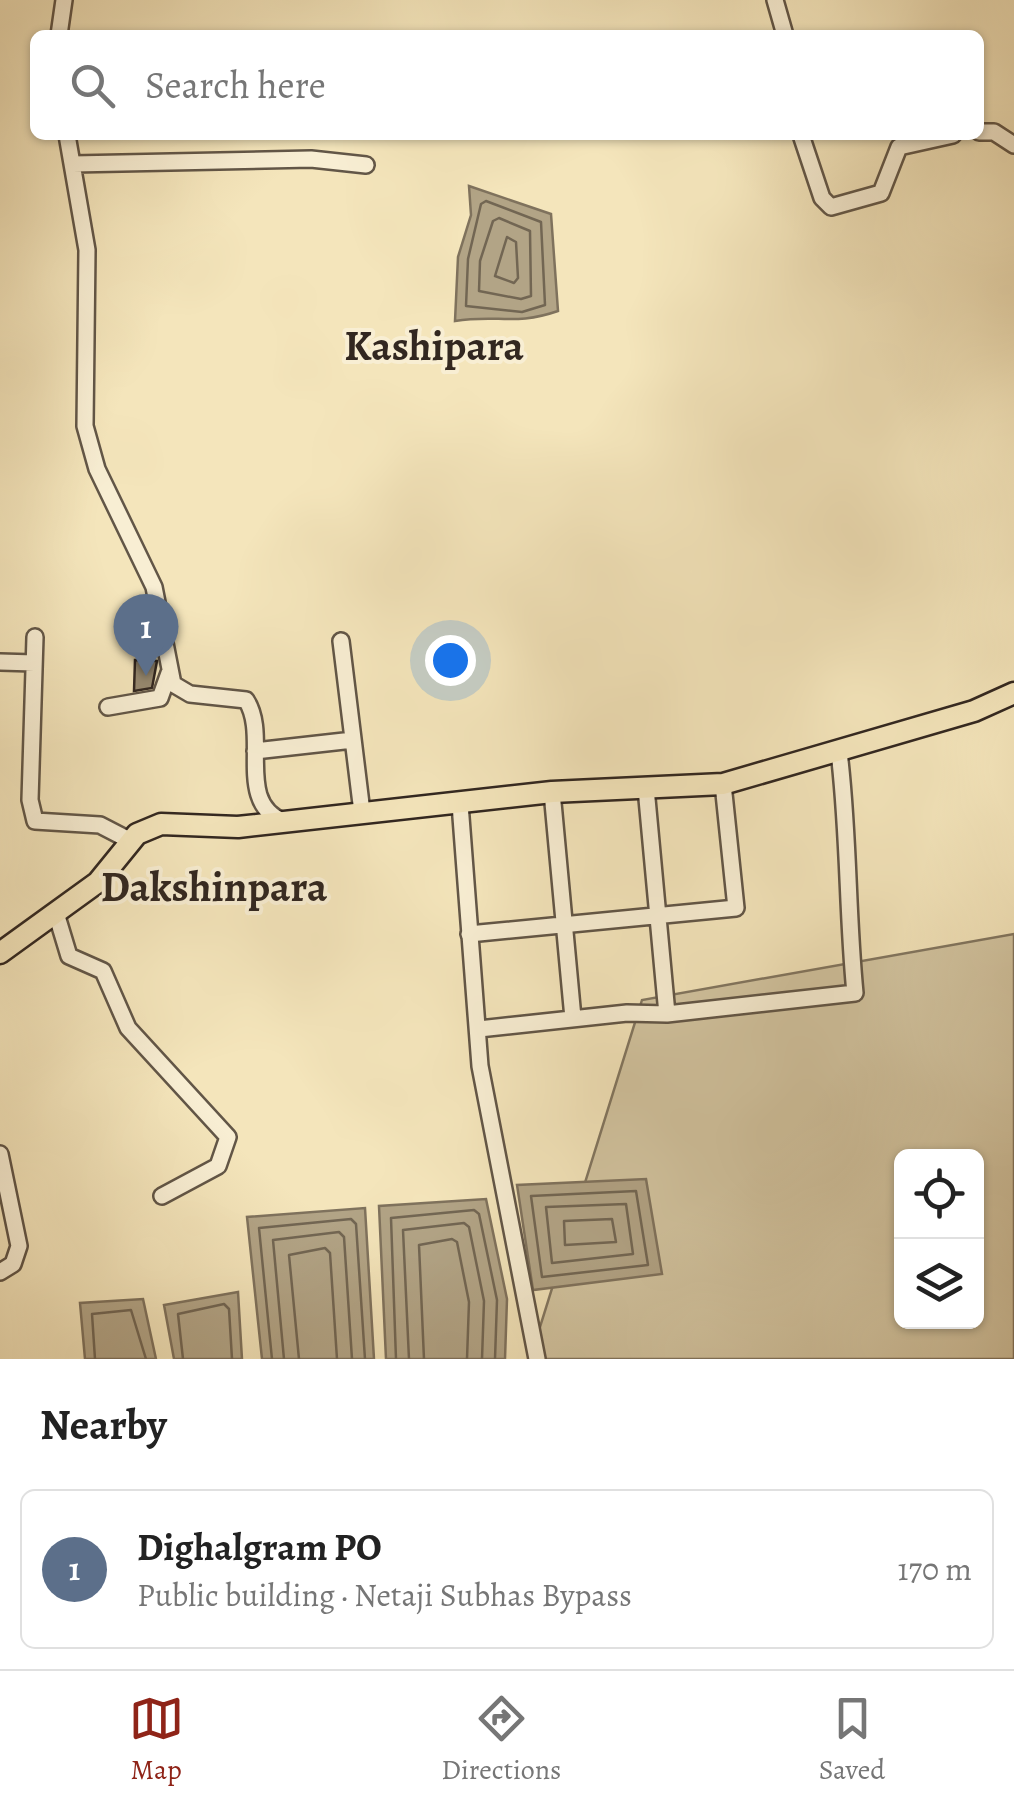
<!DOCTYPE html>
<meta charset="utf-8">
<style>
:root{--surface:#fff;--page:#f2f2f2;--text:#222;--muted:#767676;--line:#e0e0e0;--accent:#8f2418}
body{margin:0;font-family:Alegreya,serif;background:var(--page);color:var(--text)}
.controls{position:absolute;right:30px;bottom:30px;display:grid;overflow:hidden;border-radius:15px;box-shadow:0 2px 8px #0004}
.controls button{width:90px;height:90px;display:grid;place-items:center;padding:0;border:0;border-bottom:2px solid var(--line);background:var(--surface);color:var(--text);font:50px sans-serif}
.you{position:absolute;left:450px;top:660px;width:35px;height:35px;margin:-25px;border:8px solid #fff;border-radius:50%;background:#1a73e8;box-shadow:0 0 0 15px #1a73e833}
.badge{display:grid;place-items:center;width:65px;height:65px;border-radius:50%;background:var(--accent);color:#fff;font-size:32px;font-weight:700}
.pin{position:absolute;translate:-50% -82px;filter:drop-shadow(0 2px 5px #0008)}
.pin::after{content:'';position:absolute;top:52px;width:35px;height:30px;background:inherit;clip-path:polygon(0 0,100% 0,50% 100%)}
.list{margin:0;padding:0;list-style:none}
h2{display:flex;justify-content:space-between;align-items:center;height:130px;margin:0;padding:0 40px;font-size:42px}
h2 small{font-size:32px;font-weight:400;color:var(--muted)}
.list li{display:grid;grid-template-columns:65px 1fr auto;gap:30px;align-items:center;box-sizing:border-box;height:160px;margin:0 20px 20px;padding:0 20px;border:2px solid var(--line);border-radius:15px}
.list b{display:block;font-size:38px;white-space:nowrap}
.list p{margin:0;font-size:32px;white-space:nowrap;color:var(--muted)}
.list em{font-size:32px;font-style:normal;color:var(--muted)}
.icon{flex:none;width:55px;height:55px;fill:none;stroke:currentColor;stroke-width:2;stroke-linecap:round;stroke-linejoin:round}
.map{position:relative;flex:none;width:1014px;height:1359px;overflow:hidden}
.search{position:absolute;background:var(--surface);box-shadow:0 2px 8px #0004;left:30px;right:30px;top:30px;height:110px;display:flex;align-items:center;gap:25px;box-sizing:border-box;padding:0 35px;border-radius:15px;color:var(--muted);font-size:38px}
.sheet{height:310px;background:var(--surface)}
nav{display:flex;justify-content:space-around;align-items:center;box-sizing:border-box;height:140px;border-top:2px solid var(--line);background:var(--surface);font-size:28px;color:var(--muted)}
nav a{display:grid;justify-items:center;gap:5px}
nav .on{color:var(--accent)}
.map>svg:first-child{display:block}
.green{fill:#d3c5a1;stroke:#827660;stroke-width:2.5;fill-rule:evenodd}
.water{fill:#b2a486;stroke:#7f725d;stroke-width:2.5}
.lines{fill:none;stroke-linecap:round;stroke-linejoin:round}
.shore{stroke:#726653;stroke-width:2.5}
.building{fill:#978a71;stroke:#322720;stroke-width:2.5}
.minor-casing{stroke:#625647;stroke-width:20}
.major-casing{stroke:#322720;stroke-width:25}
.minor{stroke:#f8eed3;stroke-width:15}
.major{stroke:#f4e5bb;stroke-width:20}
.labels{text-anchor:middle;dominant-baseline:central;stroke-width:8;stroke-linejoin:round;paint-order:stroke}
.neighbourhood-label{font-size:42px;font-weight:bold;fill:#322720;stroke:#f8eed3}
</style>
<div class="map">
<svg width="1014" height="1359" viewBox="0 0 1014 1359">
<rect width="100%" height="100%" fill="#f4e5bb"/>
<filter id="stains"><feTurbulence type="fractalNoise" baseFrequency=".002" numOctaves="4"/><feColorMatrix values="0 0 0 0 .2 0 0 0 0 .09 0 0 0 0 .02 0 0 0 .5 -.17"/></filter>
<radialGradient id="worn" r=".72"><stop offset=".6" stop-color="#630" stop-opacity="0"/><stop offset="1" stop-color="#630" stop-opacity=".3"/></radialGradient>
<path class="green" d="M1014 934V1359H530L642 1000ZM902 1156H976V1322H902Z"/>
<path class="water" d="M469 186 551 214 558 311C515 326 497 314 455 321L458 257 471 215Z
M646 1179 662 1274 533 1290 517 1185Z
M486 1199 507 1299 505 1359H386L379 1206Z
M365 1208 374 1359H262L247 1217Z
M238 1292 242 1359H174L164 1305Z
M143 1299 156 1359H85L80 1303Z"/>
<g class="lines">
<path class="shore" d="M486 201 541 222 545 305 522 312 466 306 468 259 481 204Z
M499 218 530 231 531 296 521 299 479 291 480 261 493 221Z
M507 237 516 242 518 278 514 283 495 276Z
M636 1191 648 1265 542 1277 531 1196Z
M626 1204 633 1254 552 1263 546 1207Z
M612 1219 616 1242 565 1245 564 1221Z
M95 1359 92 1314 131 1310 146 1359
M183 1359 178 1314 224 1304 229 1309 232 1359
M272 1359 259 1228 351 1219 356 1224 365 1359
M284 1359 273 1240 339 1232 344 1237 352 1359
M299 1359 289 1255 325 1248 330 1253 337 1359
M396 1359 391 1218 474 1210 479 1214 497 1300 495 1359
M409 1359 403 1230 464 1223 469 1227 484 1301 482 1359
M424 1359 419 1245 452 1239 457 1242 469 1302 467 1359"/>
</g>
<path class="building" d="M135 660 157 661 152 688 134 691Z"/>
<g class="lines">
<defs>
<path id="minor" d="M775 0 785 35
M59 35 64 0
M979 132H994L1014 145
M67 135 87 250 85 426 97 469 154 587 173 684 190 694 246 700C270 736 234 803 285 822
M801 135 822 198 831 207 881 193 899 147 953 135
M73 164 311 159 366 165
M35 637 30 800 35 821 100 825 129 840
M341 641 362 812
M0 662 34 663
M108 707 160 698 169 673
M255 751 353 740
M646 788 667 1014
M552 792 573 1018
M460 804 480 1066 537 1359
M56 913 69 956 103 971 128 1028 228 1137 218 1166 162 1196
M469 934 736 908 723 784
M479 1029 627 1013 667 1014 855 993C847 912 849 833 839 752
M0 1154 19 1246 13 1264 0 1272"/>
<path id="major" d="M0 953 98 882 137 834 161 824 238 827 552 792 723 784 974 711 1014 693"/>
</defs>
<use href="#minor" class="minor-casing"/>
<use href="#major" class="major-casing"/>
<use href="#minor" class="minor"/>
<use href="#major" class="major"/>
</g>
<g class="labels">
<g class="neighbourhood-label">
<text x="434" y="345">Kashipara</text>
<text x="214" y="886">Dakshinpara</text>
</g>
</g>
<rect width="100%" height="100%" filter="url(#stains)"/>
<rect width="100%" height="100%" fill="url(#worn)"/>
</svg>
<div class="controls">
<button><svg class="icon" aria-label="locate" viewBox="0 0 24 24"><circle cx="12" cy="12" r="6"/><path d="M12 2v4M12 18v4M2 12h4M18 12h4"/></svg></button>
<button><svg class="icon" aria-label="layers" viewBox="0 0 24 24"><path d="M12 4l9 5-9 5-9-5zM3 14l9 5 9-5"/></svg></button>
</div>
<div class="you"></div>
<div class="pin badge" style="left:146px;top:676px;background:#5c6f8a">1</div>
<div class="search"><svg class="icon" aria-label="search" viewBox="0 0 24 24"><circle cx="10" cy="10" r="6"/><path d="M15 15l6 6"/></svg>Search here</div>
</div>
<section class="sheet">
<h2>Nearby<small></small></h2>
<ul class="list">
<li><span class="badge" style="background:#5c6f8a">1</span><div><b>Dighalgram PO</b><p>Public building · Netaji Subhas Bypass</p></div><em>170 m</em></li>
</ul>
</section>
<nav>
<a class="on"><svg class="icon" aria-label="map" viewBox="0 0 24 24"><path d="M3 6l6-2 6 2 6-2v14l-6 2-6-2-6 2zM9 4v14M15 6v14"/></svg>Map</a>
<a><svg class="icon" aria-label="directions" viewBox="0 0 24 24"><path d="M12 3l9 9-9 9-9-9zM9 14v-3h6M13 9l2 2-2 2"/></svg>Directions</a>
<a><svg class="icon" aria-label="saved" viewBox="0 0 24 24"><path d="M7 4h10v16l-5-4-5 4z"/></svg>Saved</a>
</nav>
